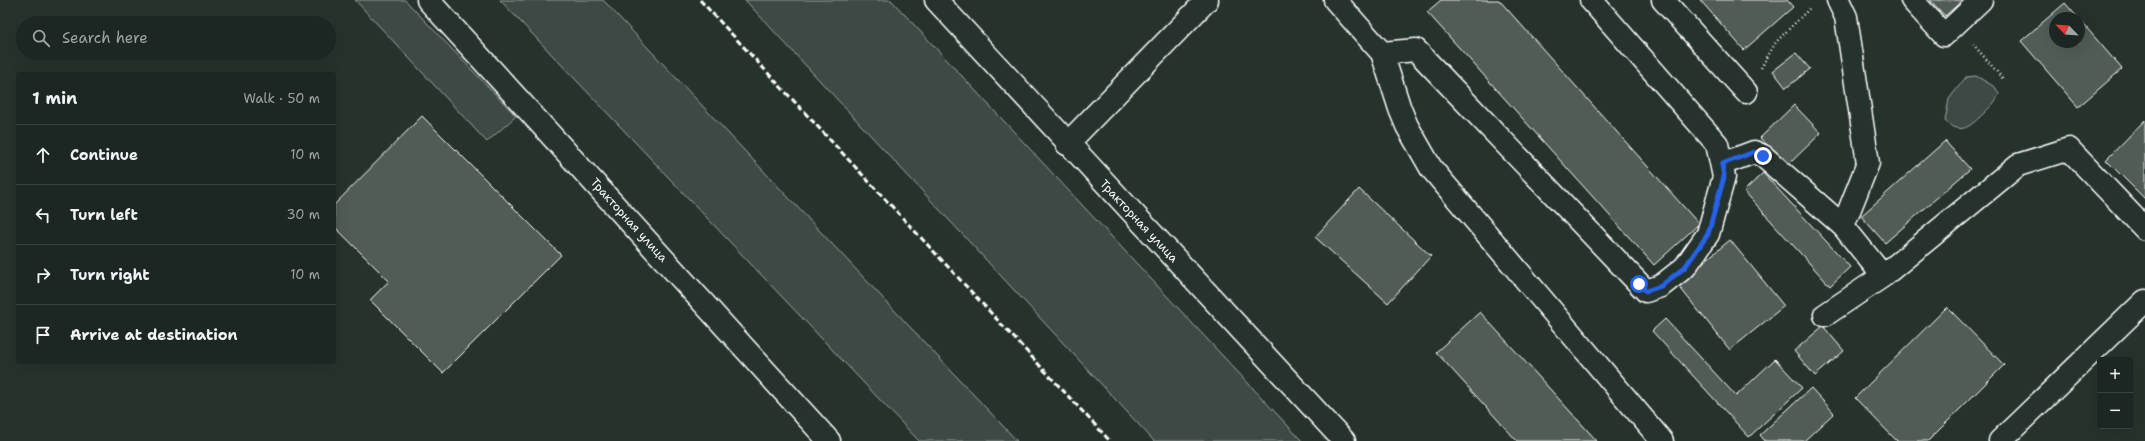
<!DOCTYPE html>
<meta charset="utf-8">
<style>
:root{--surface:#1c2622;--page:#29322f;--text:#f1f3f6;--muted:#a0a5a5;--line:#3a4340}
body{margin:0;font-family:"Shantell Sans",sans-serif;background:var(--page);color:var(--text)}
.controls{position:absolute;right:12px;bottom:12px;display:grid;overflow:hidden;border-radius:4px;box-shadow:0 4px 16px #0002}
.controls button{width:36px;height:36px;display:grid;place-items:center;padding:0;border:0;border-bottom:1px solid var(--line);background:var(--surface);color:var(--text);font:20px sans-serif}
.compass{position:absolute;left:2049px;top:12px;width:36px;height:36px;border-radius:50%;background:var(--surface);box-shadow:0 4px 16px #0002;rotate:295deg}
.stop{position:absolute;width:12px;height:12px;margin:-9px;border:3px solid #2563eb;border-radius:50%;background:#fff}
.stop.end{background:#2563eb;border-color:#fff;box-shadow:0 1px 4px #0008}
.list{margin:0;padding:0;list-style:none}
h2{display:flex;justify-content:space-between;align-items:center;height:52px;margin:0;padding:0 16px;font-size:17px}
h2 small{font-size:13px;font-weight:400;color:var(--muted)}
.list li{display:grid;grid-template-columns:26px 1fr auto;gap:12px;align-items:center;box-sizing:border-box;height:60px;padding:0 16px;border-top:1px solid var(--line)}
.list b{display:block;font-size:15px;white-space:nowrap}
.list em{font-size:13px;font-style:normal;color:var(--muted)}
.icon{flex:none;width:22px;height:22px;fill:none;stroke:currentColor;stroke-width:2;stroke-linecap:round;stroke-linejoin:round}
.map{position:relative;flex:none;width:2145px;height:441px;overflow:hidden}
.search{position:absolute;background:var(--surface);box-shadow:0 4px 16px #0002;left:16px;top:16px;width:320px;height:44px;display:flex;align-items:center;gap:10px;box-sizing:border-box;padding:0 14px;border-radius:22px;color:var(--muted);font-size:15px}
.panel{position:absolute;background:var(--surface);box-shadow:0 4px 16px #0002;left:16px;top:72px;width:320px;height:292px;border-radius:4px}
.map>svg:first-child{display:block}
.green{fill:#3e4944;stroke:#9ea4a2}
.building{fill:#515c57;stroke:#fff}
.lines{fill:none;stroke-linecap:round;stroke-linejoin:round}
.minor-casing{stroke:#fff;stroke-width:25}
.path{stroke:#fff;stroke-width:2.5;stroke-dasharray:1 3;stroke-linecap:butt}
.minor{stroke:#26332d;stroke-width:22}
.rail{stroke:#fff;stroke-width:3;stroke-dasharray:6 3;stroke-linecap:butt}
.route{stroke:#2563eb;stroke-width:5}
.labels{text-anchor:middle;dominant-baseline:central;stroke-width:3.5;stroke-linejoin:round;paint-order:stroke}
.street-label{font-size:12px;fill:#fff;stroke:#26332d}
</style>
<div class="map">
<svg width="2145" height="441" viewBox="0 0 2145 441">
<rect width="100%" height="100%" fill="#26332d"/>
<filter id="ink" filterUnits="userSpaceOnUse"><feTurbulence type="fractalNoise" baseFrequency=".025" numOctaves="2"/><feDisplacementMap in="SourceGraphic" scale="8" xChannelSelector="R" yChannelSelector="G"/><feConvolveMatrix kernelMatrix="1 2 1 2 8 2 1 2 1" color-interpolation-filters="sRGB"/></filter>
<g filter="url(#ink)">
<path class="green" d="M355 0H405L516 116 487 142Z
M500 0H603L1017 441H919Z
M745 0H891L1302 441H1154Z
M1976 76 1995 87 1999 94C1995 103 1991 106 1984 113 1970 126 1962 136 1945 121L1949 99 1966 77Z"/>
<path class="building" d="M1441 0H1499L1699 224 1654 265 1427 12Z
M1700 0H1787L1793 7 1744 50Z
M1930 0H1963L1945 16Z
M2065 3 2078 18H2055V42H2079V19L2122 69 2078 107 2021 41Z
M1796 53 1810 69 1786 88 1773 71Z
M1794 105 1821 133 1788 165 1760 138Z
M422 116 561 255 443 373 370 300 389 281 334 226V205Z
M2145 120V199L2106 160Z
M1945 141 1970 169 1885 243 1861 216Z
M1763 173 1850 267 1830 286 1744 191Z
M1359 189 1431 256 1388 303 1315 237Z
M1730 240 1784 306 1730 350 1677 284Z
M1947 307 2004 365 1928 441H1897L1855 398Z
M1480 312 1597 441H1517L1436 352Z
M1665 319 1736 396 1775 359 1802 388 1749 437 1652 331Z
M1823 326 1844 351 1815 376 1794 351Z
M1811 388 1834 413 1804 441H1765L1760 435Z"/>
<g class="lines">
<defs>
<path id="minor" d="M428 0 829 441
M936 0 1344 441
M1335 0 1382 53 1416 50 1646 291 1661 286 1685 267 1708 234 1724 177 1717 144 1591 0
M1663 0 1746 92
M1838 0 1846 17 1868 163 1843 226 1883 276 2018 165 2069 149 2145 229
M1912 0 1944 35 1981 0
M1382 53 1400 109 1407 126 1431 168 1662 441
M1067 144 1207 0
M1722 164 1754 152 1763 156 1843 226
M1825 315 1883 276
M2000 441 2145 301"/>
</defs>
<use href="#minor" class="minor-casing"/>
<path class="path" d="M1973 44 2004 80
M1761 68 1776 42 1811 7"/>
<use href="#minor" class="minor"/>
<path class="rail" d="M700 0 1110 441"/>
</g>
</g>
<g class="lines" filter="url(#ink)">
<path class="route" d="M1639 284 1646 291 1661 286 1685 267 1708 234 1724 177 1722 164 1754 152 1763 156"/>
</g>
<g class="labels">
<g class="street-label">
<text transform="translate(629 220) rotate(48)">Тракторная улица</text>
<text transform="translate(1139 221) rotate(47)">Тракторная улица</text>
</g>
</g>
</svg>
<div class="controls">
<button>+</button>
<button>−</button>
</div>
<svg class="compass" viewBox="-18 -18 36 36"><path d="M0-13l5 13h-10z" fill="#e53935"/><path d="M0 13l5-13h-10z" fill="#a0a5a5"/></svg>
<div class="stop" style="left:1639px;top:284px"></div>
<div class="stop end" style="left:1763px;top:156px"></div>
<div class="search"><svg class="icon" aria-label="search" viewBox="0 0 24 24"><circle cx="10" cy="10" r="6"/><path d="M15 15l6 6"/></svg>Search here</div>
<section class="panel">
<h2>1 min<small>Walk · 50 m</small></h2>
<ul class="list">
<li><svg class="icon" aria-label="ahead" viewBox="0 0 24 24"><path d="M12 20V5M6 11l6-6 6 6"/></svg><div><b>Continue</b></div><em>10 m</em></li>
<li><svg class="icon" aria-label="left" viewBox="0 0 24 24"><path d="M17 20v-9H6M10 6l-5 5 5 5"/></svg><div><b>Turn left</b></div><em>30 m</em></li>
<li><svg class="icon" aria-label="right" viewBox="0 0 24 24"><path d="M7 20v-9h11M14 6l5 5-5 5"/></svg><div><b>Turn right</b></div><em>10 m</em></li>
<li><svg class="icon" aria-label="arrive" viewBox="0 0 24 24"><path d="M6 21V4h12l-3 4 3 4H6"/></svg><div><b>Arrive at destination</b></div></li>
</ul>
</section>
</div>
